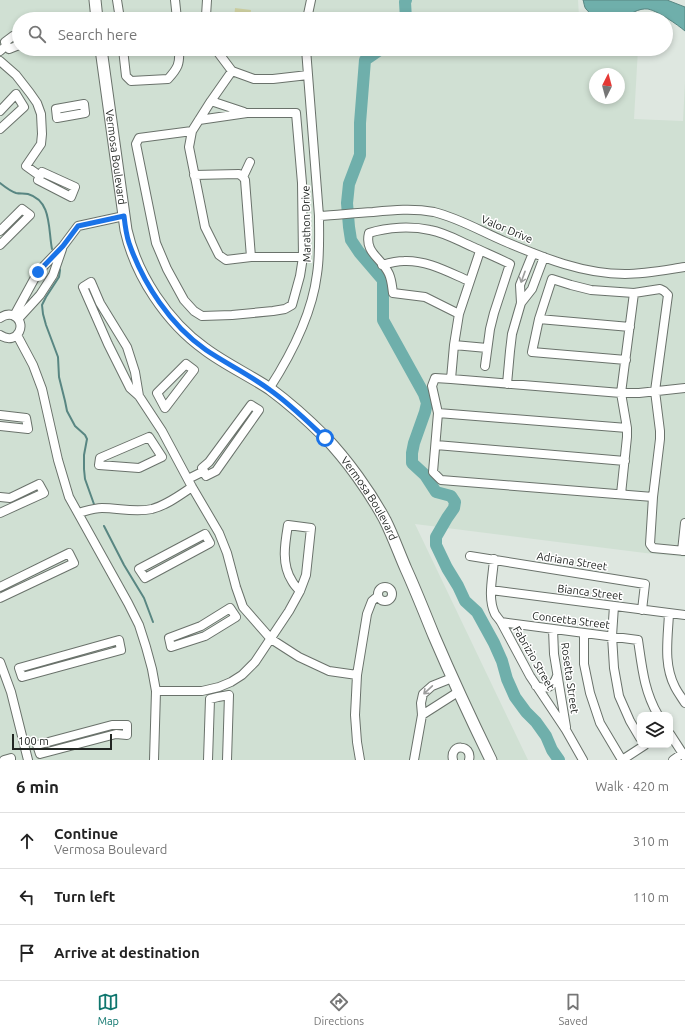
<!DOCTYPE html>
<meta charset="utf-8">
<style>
:root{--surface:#fff;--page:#f2f2f2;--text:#222;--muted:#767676;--line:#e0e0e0;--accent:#0f766e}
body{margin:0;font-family:Ubuntu,sans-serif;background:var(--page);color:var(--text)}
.controls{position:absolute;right:12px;bottom:12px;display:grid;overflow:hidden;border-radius:8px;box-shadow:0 2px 6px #0003}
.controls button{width:36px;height:36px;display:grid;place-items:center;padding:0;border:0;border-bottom:1px solid var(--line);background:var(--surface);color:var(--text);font:20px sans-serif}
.compass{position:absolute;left:589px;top:68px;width:36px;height:36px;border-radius:50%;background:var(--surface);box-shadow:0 2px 6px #0003;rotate:6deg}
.scale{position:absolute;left:12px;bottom:10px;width:100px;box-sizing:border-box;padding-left:4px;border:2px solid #222623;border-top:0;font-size:11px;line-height:14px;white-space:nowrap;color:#222623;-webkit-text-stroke:3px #fff;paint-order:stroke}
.stop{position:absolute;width:12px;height:12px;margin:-9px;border:3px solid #1a73e8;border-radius:50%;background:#fff}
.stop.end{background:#1a73e8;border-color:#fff;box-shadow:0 1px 4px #0008}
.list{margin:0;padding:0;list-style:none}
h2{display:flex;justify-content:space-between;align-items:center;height:52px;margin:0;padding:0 16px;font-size:17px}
h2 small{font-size:13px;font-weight:400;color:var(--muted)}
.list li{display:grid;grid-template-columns:26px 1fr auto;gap:12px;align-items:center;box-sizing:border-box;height:56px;padding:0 16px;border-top:1px solid var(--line)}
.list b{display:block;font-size:15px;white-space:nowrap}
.list p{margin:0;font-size:13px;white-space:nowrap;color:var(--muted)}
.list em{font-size:13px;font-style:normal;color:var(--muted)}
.icon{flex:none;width:22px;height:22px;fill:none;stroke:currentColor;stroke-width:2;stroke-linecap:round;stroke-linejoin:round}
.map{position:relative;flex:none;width:685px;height:760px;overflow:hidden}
.search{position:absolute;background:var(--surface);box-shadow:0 2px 6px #0003;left:12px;right:12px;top:12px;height:44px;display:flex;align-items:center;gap:10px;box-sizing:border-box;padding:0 14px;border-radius:22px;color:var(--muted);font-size:15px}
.sheet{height:220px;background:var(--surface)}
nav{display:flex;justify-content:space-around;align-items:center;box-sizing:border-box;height:56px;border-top:1px solid var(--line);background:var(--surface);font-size:11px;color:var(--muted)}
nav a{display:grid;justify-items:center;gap:2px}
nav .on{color:var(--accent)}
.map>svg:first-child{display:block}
.built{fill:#d0e0d3;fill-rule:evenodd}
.green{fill:#cdcfa0}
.water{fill:#6fafab;stroke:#588682}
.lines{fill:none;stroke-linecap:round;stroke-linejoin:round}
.stream{stroke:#588682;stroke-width:2}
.river{stroke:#6fafab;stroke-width:12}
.minor-casing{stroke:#6a726b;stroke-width:10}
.secondary-casing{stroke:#6a726b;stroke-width:13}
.minor{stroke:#fff;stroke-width:8}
.secondary{stroke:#fff;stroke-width:11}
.oneway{stroke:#9c9d9c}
.route{stroke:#1a73e8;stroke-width:5}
.labels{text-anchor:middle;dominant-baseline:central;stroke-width:3;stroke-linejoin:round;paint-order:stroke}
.street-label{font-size:11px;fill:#222623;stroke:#fff}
</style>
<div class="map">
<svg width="685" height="760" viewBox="0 0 685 760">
<rect width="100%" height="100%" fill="#dee7e0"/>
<path class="built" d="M0 0H578L579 17 583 19H19V49H638L634 119 683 121 685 81V557L645 553 415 524 528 760H0ZM595 74H619V98H595Z"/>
<path class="green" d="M235 8 251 10 250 19H234Z"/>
<path class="water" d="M583 0H667L685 7V31C678 25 658 11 648 9 638 8 631 14 623 18 613 22 592 18 586 9 584 7 584 2 583 0Z"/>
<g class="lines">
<path class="stream" d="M0 183C5 187 10 191 16 193 20 194 24 193 28 194 52 201 48 229 52 249
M59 267 60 270 59 277 46 297 42 305 43 314 46 325 58 357 59 377 65 401 67 411 75 426 85 435 87 439 84 455V469L85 479 95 507
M104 526 124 565 144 598 153 622"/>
<path class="river" d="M406 0 405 2 406 19
M381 49 365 60 360 123V155L349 184 347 203 349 227 351 240 359 252 383 280V320L424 394 427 403 425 412 414 443 412 453V463L425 475 436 492 451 496 455 502 454 508 447 518 436 537V545L447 568 458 586 465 601 477 612 494 643 502 661 507 679 515 697 526 712 536 722 546 736 552 750 559 760"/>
<defs>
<path id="minor" d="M117 0 120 19
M175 0 177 19
M207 0 206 16 207 19
M307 19 311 0
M19 35 13 36 5 42 9 49 19 45
M123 49 126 76 131 81 168 79C178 68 180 64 179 49
M216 49 217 51 232 71 254 79H273L308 75
M0 51 7 45
M0 61 16 75 30 93 37 103 41 114 42 134 41 144 26 166 40 176
M232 71 211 101 192 131 189 147 205 227 219 255 226 260 251 257H303
M211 101 244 112
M84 104 85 113 57 118 56 109Z
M0 111 16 94 24 107 0 129
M192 131 139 138 136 144 156 243 167 269 184 300 194 311 202 316 232 315 273 311 285 309 292 305 300 276 303 257 302 183 296 113H247L199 120
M42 172 75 187 71 197 38 180Z
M194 175 239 174 243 177 245 180 251 257
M243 177 250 162
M319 216C337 215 355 213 373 212 393 210 413 208 434 212 459 218 482 232 506 242 544 258 583 274 625 274 645 274 665 270 685 267
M0 231 22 209 30 215 0 245
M480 251 459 314 454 345 451 379 435 378 432 386 438 413 433 472 441 480 653 497
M382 265C389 263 397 261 404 261 427 260 448 272 469 281
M634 293 660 289 664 291 668 295 655 391 660 431V439L653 497 650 544 653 548 685 551
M521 303 532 289 544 257
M459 314 425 297 393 293C392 287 392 281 389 274 382 258 364 253 369 233 388 227 411 226 430 230 446 233 459 241 473 247 486 253 498 258 510 264L494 313 490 329 485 366
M14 316 38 272 63 246 78 226 124 216
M0 318C4 315 8 314 12 315 29 321 18 347 0 335
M18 319 40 295 53 275 62 249
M539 319 630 327
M17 335 33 365 42 389 58 460 69 497 128 603 139 625 146 647 152 669 156 691 154 760
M454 345 487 348
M186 364 194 370 165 408 157 393Z
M451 379 621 393H639L685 388
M507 384 510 351 512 334 521 303 520 285 533 253
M269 389C291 355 312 315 317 274 320 255 319 236 319 216L306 49
M139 396 135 372 127 347 100 303 91 282 83 287 108 344 130 388 139 396 162 431 192 487 219 533 227 553 236 587 243 607 271 639 299 657 329 671 357 675
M251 405 259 410 216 471 206 476 202 468 209 462Z
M438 413 627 428
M0 415 26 418 28 429 0 426
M149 437 162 457 139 468 99 465 100 458Z
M436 445 625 461
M188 479 204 471
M621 494 627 437V428L621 393 634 293 591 290 571 285 552 279 539 319 532 352 626 360
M0 497 10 498 39 484 44 493 0 513
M78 513C86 511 94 508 102 508 119 508 135 513 152 509 167 505 180 495 192 487
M205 534 210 543 145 578 139 569Z
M682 551 685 523
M470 556 645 584 642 610
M494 559C493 576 487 598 495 614 497 617 499 619 501 622L530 676 566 730 583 760
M378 594a7 7 0 1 1 14 0a7 7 0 1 1-14 0Z
M0 587 69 553 74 563 0 598
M491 590 685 615
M614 606 612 636 614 668 619 696 630 721 640 738
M230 608 236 617 205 636 171 647 169 638 201 626Z
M669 613C668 638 663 664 675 687 678 693 682 698 685 703
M501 622 638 640C642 667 644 691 658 715
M553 629 554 654 566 727
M584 633V664L590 693 600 723 622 760
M119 640 121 650 22 677 19 668Z
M0 662 11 692 28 760
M536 686C547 690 553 687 557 676
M156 691H202L219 687 231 682 242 675 255 662 289 611 300 591 306 575 311 528 288 525C285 543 281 564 292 581 294 585 297 588 300 591
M422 715 458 692
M112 725H127V735L116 734 40 754 37 745Z
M670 734 685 757
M4 760 11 758V760
M208 760 210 699 218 697 229 695 227 760
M360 760 357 742 355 715 357 675 367 614 372 601 378 596
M414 760 422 715 421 703 423 694 432 686 452 678
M453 760C449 743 473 744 469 760
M622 760 645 745
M673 760 683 753"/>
<g id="secondary">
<path d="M95 0 97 19"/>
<path id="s1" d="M101 49 126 230C136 275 167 322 205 349 225 364 249 375 270 389 289 403 308 420 325 437 347 460 370 492 385 520 393 536 399 553 406 569 416 591 425 614 434 636 452 678 471 719 491 760"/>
</g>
</defs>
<use href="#minor" class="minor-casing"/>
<use href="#secondary" class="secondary-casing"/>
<use href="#minor" class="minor"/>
<use href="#secondary" class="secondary"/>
</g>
<defs><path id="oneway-shaft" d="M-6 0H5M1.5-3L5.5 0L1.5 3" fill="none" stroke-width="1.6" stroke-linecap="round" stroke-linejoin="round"/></defs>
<g class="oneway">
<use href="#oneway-shaft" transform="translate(523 277) rotate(110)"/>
<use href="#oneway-shaft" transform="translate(428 690) rotate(137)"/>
</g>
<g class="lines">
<path class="route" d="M38 272 63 246 78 226 124 216C125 225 126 234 129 243 143 283 170 325 206 350 227 364 250 375 270 390 290 404 307 421 325 438"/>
</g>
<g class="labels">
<g class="street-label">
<text stroke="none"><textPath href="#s1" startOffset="109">Vermosa Boulevard</textPath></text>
<text transform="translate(306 224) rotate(-91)">Marathon Drive</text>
<text transform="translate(507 229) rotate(23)">Valor Drive</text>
<text stroke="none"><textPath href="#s1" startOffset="554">Vermosa Boulevard</textPath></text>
<text transform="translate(572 561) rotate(9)">Adriana Street</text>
<text transform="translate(590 592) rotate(7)">Bianca Street</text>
<text transform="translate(571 620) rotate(7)">Concetta Street</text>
<text transform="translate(534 658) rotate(60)">Fabrizio Street</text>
<text transform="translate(570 678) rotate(82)">Rosetta Street</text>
</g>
</g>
</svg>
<div class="controls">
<button><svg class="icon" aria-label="layers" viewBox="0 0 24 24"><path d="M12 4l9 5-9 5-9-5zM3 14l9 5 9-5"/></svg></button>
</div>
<svg class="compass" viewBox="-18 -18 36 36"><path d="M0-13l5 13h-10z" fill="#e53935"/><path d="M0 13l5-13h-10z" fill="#767676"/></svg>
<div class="scale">100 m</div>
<div class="stop" style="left:325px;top:438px"></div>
<div class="stop end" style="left:38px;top:272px"></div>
<div class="search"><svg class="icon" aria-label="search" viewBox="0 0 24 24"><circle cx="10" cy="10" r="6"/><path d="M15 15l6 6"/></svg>Search here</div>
</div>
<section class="sheet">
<h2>6 min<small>Walk · 420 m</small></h2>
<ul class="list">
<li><svg class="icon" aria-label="ahead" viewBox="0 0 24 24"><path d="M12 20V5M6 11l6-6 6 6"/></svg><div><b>Continue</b><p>Vermosa Boulevard</p></div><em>310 m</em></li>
<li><svg class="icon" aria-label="left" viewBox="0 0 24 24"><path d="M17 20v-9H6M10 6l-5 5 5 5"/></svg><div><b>Turn left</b></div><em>110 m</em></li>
<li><svg class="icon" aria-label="arrive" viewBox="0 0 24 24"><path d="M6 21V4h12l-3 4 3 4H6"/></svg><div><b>Arrive at destination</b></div></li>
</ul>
</section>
<nav>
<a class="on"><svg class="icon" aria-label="map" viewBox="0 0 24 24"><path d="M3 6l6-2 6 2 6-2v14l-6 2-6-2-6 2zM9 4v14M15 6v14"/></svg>Map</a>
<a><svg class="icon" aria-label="directions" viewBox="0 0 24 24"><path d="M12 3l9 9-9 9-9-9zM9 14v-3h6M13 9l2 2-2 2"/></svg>Directions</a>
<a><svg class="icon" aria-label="saved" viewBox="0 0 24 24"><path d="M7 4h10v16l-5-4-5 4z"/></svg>Saved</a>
</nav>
